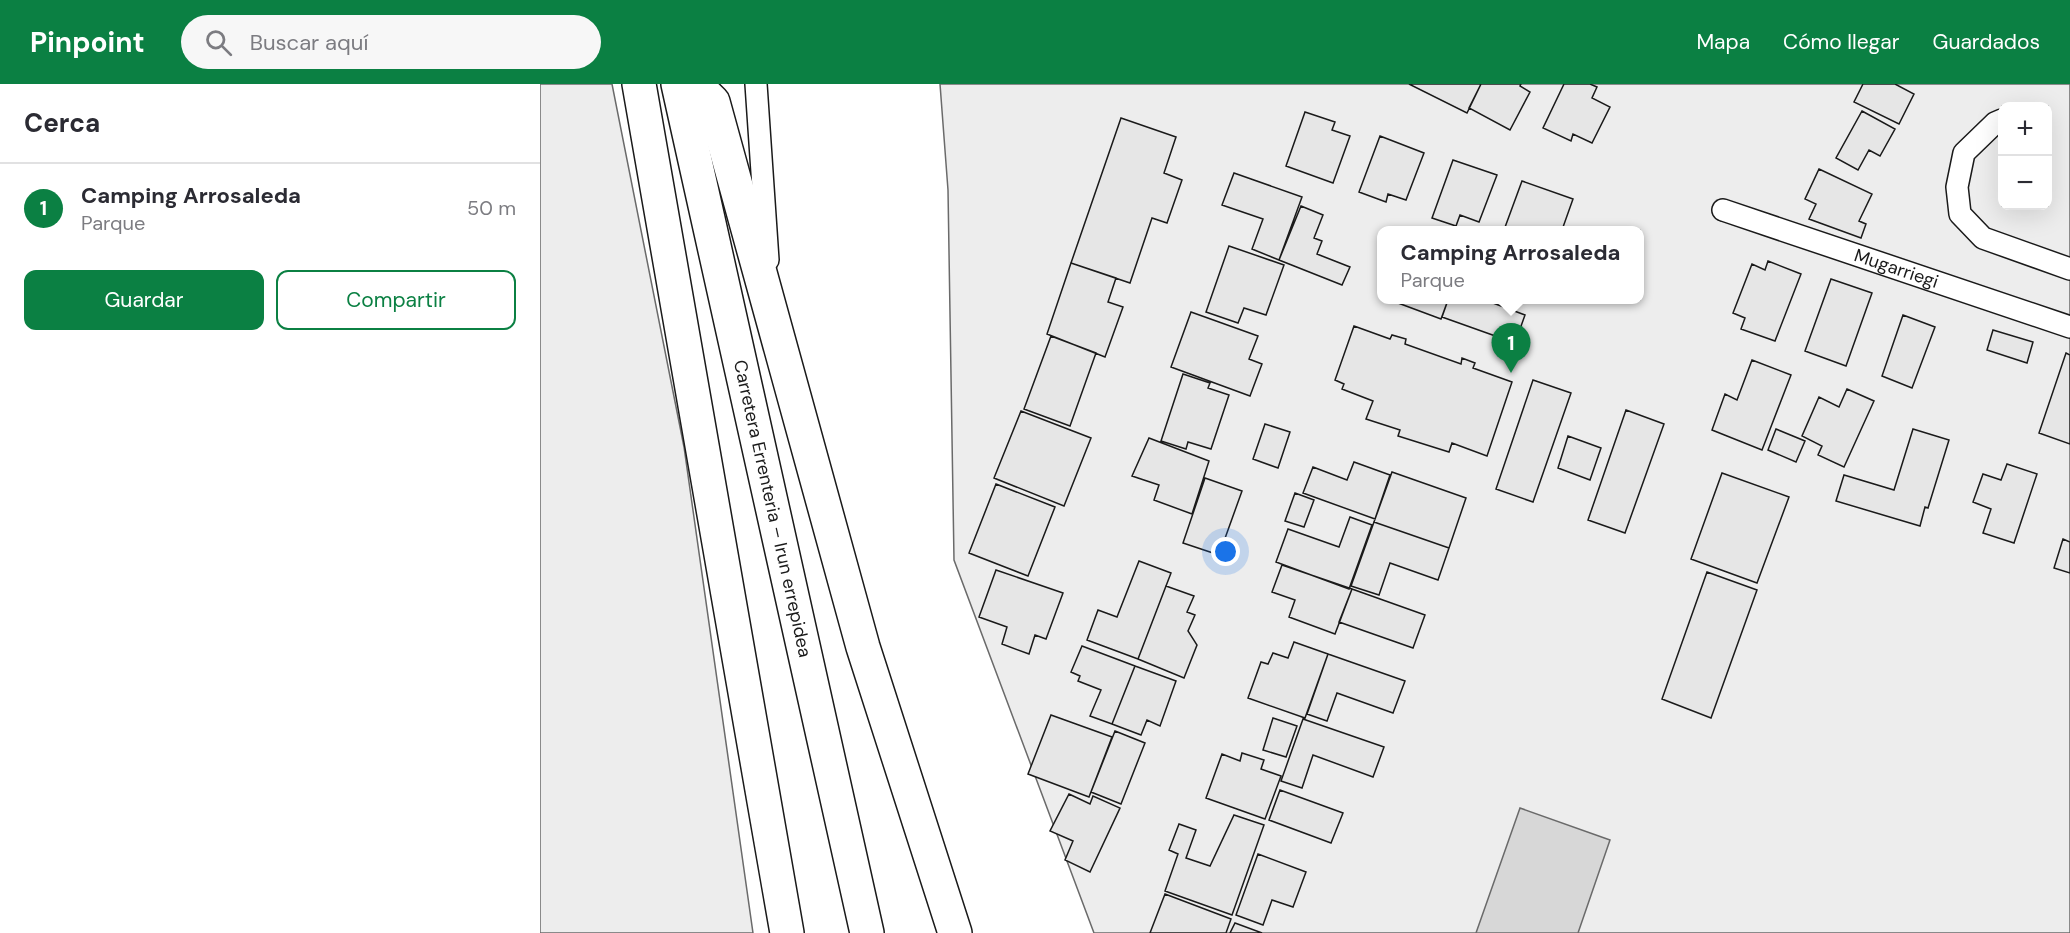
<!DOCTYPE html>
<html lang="es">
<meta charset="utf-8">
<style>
:root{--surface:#fff;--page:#f7f7f7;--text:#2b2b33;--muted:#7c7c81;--line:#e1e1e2;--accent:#0b8043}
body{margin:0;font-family:"DM Sans",sans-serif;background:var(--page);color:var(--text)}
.controls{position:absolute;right:18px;top:18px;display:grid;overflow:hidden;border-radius:12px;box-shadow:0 6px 24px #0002}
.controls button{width:54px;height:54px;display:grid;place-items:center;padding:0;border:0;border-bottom:2px solid var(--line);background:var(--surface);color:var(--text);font:30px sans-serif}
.you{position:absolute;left:686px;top:468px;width:21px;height:21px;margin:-15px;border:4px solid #fff;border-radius:50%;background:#1a73e8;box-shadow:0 0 0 9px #1a73e833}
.badge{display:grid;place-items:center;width:39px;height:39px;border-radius:50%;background:var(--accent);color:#fff;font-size:20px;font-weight:700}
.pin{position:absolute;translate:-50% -50px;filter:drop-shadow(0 2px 3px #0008)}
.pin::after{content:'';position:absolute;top:32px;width:21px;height:18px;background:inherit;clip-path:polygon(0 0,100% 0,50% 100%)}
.popup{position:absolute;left:837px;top:142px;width:267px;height:78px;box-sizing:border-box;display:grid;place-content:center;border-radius:12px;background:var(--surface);filter:drop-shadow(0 2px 4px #0005);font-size:20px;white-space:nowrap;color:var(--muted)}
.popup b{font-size:22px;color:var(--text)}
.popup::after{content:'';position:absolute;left:50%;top:100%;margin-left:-12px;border:12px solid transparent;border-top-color:var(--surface)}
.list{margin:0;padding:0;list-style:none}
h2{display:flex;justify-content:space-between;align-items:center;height:78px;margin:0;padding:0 24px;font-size:26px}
h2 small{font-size:20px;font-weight:400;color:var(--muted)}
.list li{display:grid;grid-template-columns:39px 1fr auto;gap:18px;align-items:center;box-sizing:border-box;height:90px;padding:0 24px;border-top:2px solid var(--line)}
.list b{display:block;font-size:22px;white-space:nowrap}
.list p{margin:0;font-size:20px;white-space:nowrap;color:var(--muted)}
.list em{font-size:20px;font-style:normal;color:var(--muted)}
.actions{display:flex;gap:12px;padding:18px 24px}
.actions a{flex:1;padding:14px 0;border:2px solid var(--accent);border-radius:12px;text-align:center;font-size:21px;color:var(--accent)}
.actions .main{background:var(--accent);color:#fff}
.icon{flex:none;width:33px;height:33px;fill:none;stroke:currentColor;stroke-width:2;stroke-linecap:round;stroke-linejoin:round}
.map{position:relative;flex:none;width:1530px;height:849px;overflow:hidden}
header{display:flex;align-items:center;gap:36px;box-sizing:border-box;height:84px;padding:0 30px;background:var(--accent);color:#fff}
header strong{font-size:28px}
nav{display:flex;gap:33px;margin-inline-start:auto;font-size:21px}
.search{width:420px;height:54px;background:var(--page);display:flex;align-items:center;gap:15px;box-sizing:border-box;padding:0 21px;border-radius:33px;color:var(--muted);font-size:22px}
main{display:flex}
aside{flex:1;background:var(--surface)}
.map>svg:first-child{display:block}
.built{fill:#ededed;stroke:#6a6a6a;stroke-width:1.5;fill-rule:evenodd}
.water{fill:#d7d7d7;stroke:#6a6a6a;stroke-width:1.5}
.building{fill:#e6e6e6;stroke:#1a1a1a;stroke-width:1.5}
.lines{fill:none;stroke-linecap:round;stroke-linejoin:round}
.service-casing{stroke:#1a1a1a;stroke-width:24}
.primary-casing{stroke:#1a1a1a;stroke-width:36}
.service{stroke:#fff;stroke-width:21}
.primary{stroke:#fff;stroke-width:33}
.labels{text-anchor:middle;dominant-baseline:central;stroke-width:4.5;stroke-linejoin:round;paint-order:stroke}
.street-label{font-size:18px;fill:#1a1a1a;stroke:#fff}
</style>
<header>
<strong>Pinpoint</strong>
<div class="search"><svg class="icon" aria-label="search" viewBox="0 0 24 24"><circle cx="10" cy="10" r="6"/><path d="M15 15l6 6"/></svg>Buscar aquí</div>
<nav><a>Mapa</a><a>Cómo llegar</a><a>Guardados</a></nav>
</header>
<main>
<aside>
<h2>Cerca<small></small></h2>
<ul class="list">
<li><span class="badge">1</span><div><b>Camping Arrosaleda</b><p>Parque</p></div><em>50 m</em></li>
</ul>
<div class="actions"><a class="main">Guardar</a><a>Compartir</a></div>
</aside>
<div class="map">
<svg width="1530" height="849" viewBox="0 0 1530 849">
<rect width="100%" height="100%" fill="#fff"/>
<path class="built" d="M0 0H72L144 363 213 849H0Z
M400 0H1530V849H554L414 476 408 106ZM1462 22H1508V122H1462ZM842 146H1100V216H842Z"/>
<path class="water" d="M980 724 1070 756 1038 849H936Z"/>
<path class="building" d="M869 0H941L927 29Z
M941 0H981L980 2 990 8 970 46 929 24Z
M1024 0H1050L1057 3 1052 14 1070 23 1052 59 1033 50 1031 57 1003 44Z
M1323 0H1355L1374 10 1359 40 1314 18Z
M1322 27 1355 45 1340 72 1329 66 1318 86 1296 74Z
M765 28 795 38 792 46 810 52 793 99 746 82Z
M581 34 636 53 624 89 642 96 627 139 612 134 590 199 531 179Z
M840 52 884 69 866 116 848 110 846 118 819 108Z
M913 76 957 91 939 138 920 131 916 142 892 134Z
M1279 85 1332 110 1319 137 1326 140 1321 154 1269 135 1276 120 1265 115Z
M694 89 762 113 739 176 712 165 723 135 682 121Z
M982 97 1033 115 1022 146H964Z
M761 122 783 131 774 154 782 157 777 170 810 183 802 201 739 176Z
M689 162 744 181 726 231 704 224 698 239 666 228Z
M1228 177 1261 190 1235 257 1201 245 1205 234 1193 229 1212 180 1225 186Z
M531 179 576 194 568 218 583 223 565 273 507 250Z
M1291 195 1332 209 1306 282 1265 267Z
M850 216H908L901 235Z
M908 216H945L985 231 975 259 902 233Z
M651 228 718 252 709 275 722 280 710 312 631 283Z
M1363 231 1395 243 1372 304 1342 292Z
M814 242 850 255 852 251 866 255 865 260 921 280 922 274 935 279 933 284 972 298 947 372 912 359 909 368 858 352 860 346 826 335 833 317 802 305 804 300 795 296Z
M1453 246 1493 258 1487 279 1447 266Z
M511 252 556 269 530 342 484 325Z
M1526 269 1530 271V360L1499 349Z
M1212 276 1251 291 1222 366 1172 346 1185 310 1197 316Z
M643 290 670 299 668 304 689 311 671 365 648 358 646 365 621 357Z
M993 296 1031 309 993 418 956 405Z
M1307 305 1334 317 1304 383 1278 371 1282 362 1262 352 1279 313 1299 323Z
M1086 326 1124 340 1085 449 1048 436Z
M481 327 551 354 524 422 454 394Z
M725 340 750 348 738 384 713 375Z
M1236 345 1265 357 1256 378 1228 366Z
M1373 345 1409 356 1388 424 1385 423 1380 442 1296 417 1304 391 1354 406Z
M1028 352 1061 364 1050 396 1018 384Z
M609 354 669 377 652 430 614 416 619 401 592 392Z
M814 378 850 391 835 435 763 409 773 383 807 396Z
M1467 380 1497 390 1474 459 1443 449 1451 425 1433 418 1443 390 1461 396Z
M852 388 926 414 909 464 834 438Z
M1182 389 1249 413 1217 499 1151 475Z
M665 394 702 407 679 471 643 459Z
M456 400 515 423 488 492 429 469Z
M755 409 774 416 764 443 745 437Z
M810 433 832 441 809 505 736 478 748 445 799 463Z
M834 438 909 464 898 496 850 479 839 511 811 502Z
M1523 455 1530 458V489L1514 484Z
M599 477 631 489 598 575 547 556 558 526 577 533Z
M742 481 812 505 795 550 749 533 755 516 732 508Z
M456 486 523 509 506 555 495 551 489 570 462 560 467 543 439 533Z
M1167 488 1217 506 1171 634 1122 615Z
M626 502 654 512 647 528 655 531 648 547 657 561 644 594 598 575Z
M812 505 885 531 873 564 799 538Z
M754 558 788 570 765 634 708 614 721 578 728 580 733 569 748 574Z
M542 562 595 582 572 640 550 632 561 606 538 597 540 592 531 588Z
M788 570 865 597 853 629 797 609 787 637 767 630Z
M595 582 636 597 620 642 607 636 601 651 572 640Z
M511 631 572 653 549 713 488 690Z
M733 634 757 642 746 673 723 666Z
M763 635 844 663 833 693 773 671 762 704 741 697Z
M575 647 605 659 581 720 551 708Z
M702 669 724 676 721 685 741 692 725 735 666 714 682 670 700 677Z
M740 706 803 729 791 759 729 736Z
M529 710 550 720 553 712 580 724 550 788 525 776 533 757 510 747Z
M694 731 724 741 692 831 625 807 638 770 629 766 639 740 656 746 646 774 670 782Z
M718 770 766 788 753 823 732 816 723 841 696 831Z
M625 810 691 835 686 849H610Z
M695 839 722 849H690Z"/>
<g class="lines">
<defs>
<g id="service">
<path d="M216 0 228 176"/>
<path d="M1462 36 1455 39 1424 69 1417 103 1420 130 1443 154 1530 185"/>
<path id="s1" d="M1183 126 1530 243"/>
</g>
<g id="primary">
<path d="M99 0 247 849"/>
<path id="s2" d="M138 0 327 849"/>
<path d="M155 0 173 18 323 563 415 849"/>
</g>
</defs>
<use href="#service" class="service-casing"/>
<use href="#primary" class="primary-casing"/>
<use href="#service" class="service"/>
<use href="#primary" class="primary"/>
</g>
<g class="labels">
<g class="street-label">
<text stroke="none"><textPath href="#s1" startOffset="183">Mugarriegi</textPath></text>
<text stroke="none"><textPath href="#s2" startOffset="435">Carretera Errenteria – Irun errepidea</textPath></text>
</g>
</g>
</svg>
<div class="controls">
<button>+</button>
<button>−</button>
</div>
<div class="you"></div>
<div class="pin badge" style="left:971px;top:289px">1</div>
<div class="popup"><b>Camping Arrosaleda</b>Parque</div>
</div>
</main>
